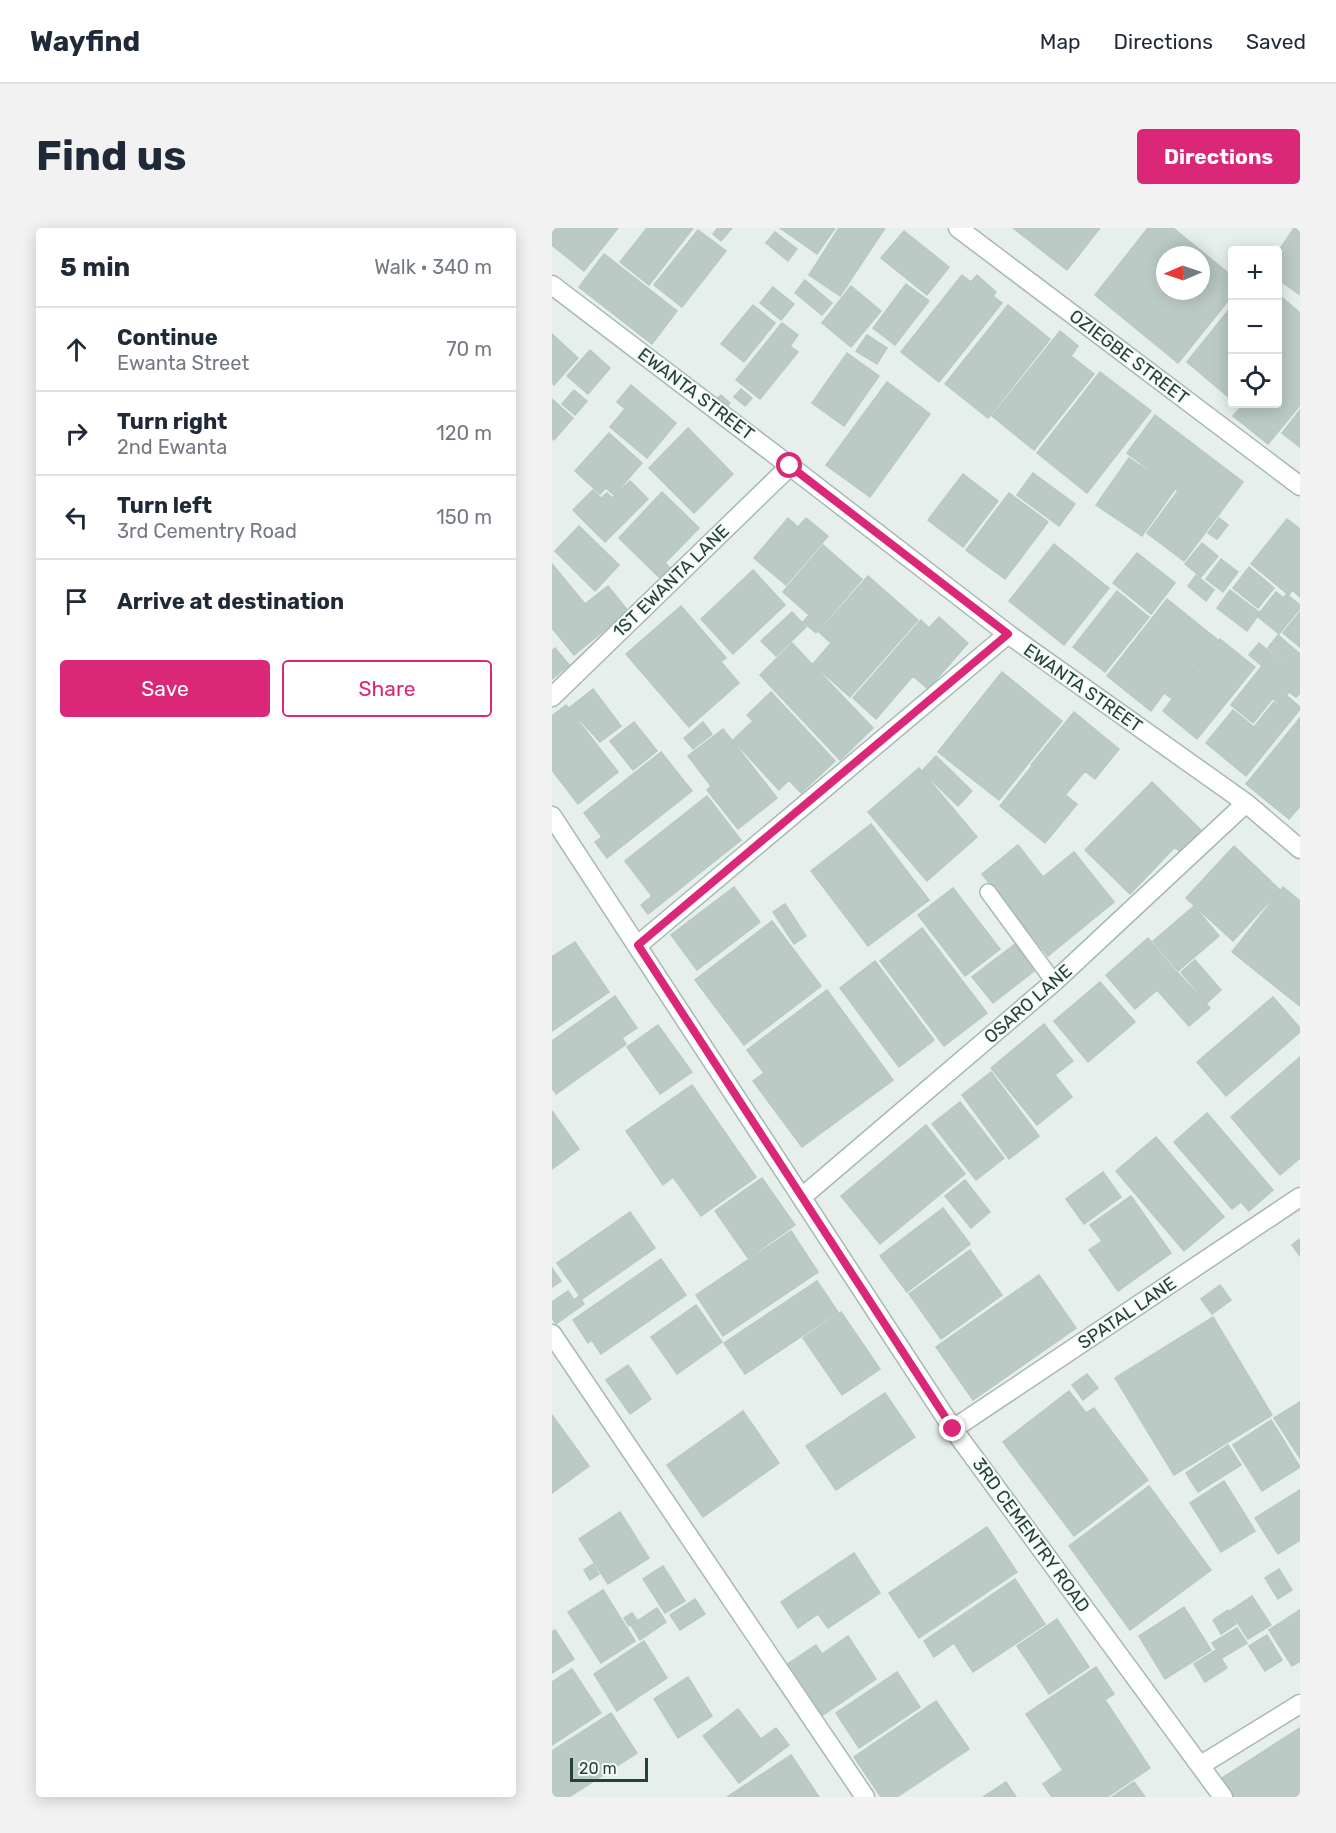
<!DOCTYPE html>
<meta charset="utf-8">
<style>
:root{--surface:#fff;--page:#f2f2f3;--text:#1f2937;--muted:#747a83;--line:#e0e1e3;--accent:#db2777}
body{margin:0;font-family:Rubik,sans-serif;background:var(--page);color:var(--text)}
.controls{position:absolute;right:18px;top:18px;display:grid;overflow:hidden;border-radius:6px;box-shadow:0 3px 15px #0003}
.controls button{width:54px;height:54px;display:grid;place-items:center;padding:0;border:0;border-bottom:2px solid var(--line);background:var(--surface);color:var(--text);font:30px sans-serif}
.compass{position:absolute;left:604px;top:18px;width:54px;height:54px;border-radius:50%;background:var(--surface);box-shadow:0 3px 15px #0003;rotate:268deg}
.scale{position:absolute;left:18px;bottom:15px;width:78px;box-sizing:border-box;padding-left:6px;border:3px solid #24423a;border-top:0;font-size:16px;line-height:21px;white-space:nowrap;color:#24423a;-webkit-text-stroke:4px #f7fbf9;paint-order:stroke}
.stop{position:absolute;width:18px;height:18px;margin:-14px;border:4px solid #db2777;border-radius:50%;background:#fff}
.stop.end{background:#db2777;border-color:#fff;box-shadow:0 2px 6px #0008}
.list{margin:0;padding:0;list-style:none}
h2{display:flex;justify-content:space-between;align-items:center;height:78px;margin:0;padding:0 24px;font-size:26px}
h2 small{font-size:20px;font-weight:400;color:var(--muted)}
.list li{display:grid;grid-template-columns:39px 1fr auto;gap:18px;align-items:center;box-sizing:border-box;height:84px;padding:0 24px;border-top:2px solid var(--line)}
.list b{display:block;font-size:22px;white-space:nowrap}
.list p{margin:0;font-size:20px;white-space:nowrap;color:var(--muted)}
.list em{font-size:20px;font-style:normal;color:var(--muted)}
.actions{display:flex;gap:12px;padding:18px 24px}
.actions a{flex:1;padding:14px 0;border:2px solid var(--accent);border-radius:6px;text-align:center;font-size:21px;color:var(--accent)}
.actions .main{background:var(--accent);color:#fff}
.icon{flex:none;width:33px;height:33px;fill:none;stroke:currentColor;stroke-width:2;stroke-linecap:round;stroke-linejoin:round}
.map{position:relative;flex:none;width:748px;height:1569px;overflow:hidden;border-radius:6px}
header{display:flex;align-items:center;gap:36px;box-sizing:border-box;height:84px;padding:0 30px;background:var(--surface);border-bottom:2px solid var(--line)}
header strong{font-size:28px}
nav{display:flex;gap:33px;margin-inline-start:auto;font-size:21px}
.intro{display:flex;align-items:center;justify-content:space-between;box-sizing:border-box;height:144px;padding:0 36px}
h1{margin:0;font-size:42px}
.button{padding:15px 27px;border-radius:6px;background:var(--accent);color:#fff;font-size:21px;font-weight:700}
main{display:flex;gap:36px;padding:0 36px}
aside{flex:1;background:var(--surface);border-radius:6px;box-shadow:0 3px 15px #0003}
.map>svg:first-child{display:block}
.building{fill:#bbcac4;stroke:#b8c9c2;stroke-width:1.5;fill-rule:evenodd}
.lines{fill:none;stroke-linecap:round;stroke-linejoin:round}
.lane-casing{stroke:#a8b8b2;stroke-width:18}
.street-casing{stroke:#a8b8b2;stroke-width:21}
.lane{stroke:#fff;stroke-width:15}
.street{stroke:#fff;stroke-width:18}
.route{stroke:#db2777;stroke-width:8}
.labels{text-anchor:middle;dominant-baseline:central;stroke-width:4.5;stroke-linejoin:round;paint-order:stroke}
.street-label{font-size:18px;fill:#24423a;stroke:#f7fbf9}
</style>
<header>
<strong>Wayfind</strong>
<nav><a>Map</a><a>Directions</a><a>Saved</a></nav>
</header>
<div class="intro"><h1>Find us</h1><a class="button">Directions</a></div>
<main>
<aside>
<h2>5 min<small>Walk · 340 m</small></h2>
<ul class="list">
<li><svg class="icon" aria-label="ahead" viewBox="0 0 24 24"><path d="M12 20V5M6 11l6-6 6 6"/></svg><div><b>Continue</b><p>Ewanta Street</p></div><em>70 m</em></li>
<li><svg class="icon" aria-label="right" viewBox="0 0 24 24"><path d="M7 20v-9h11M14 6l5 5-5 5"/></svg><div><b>Turn right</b><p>2nd Ewanta</p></div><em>120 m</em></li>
<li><svg class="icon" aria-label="left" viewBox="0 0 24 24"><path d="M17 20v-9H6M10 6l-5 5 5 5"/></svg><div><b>Turn left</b><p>3rd Cementry Road</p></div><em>150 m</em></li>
<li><svg class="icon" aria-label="arrive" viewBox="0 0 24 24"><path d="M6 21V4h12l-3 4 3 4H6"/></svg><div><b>Arrive at destination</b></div></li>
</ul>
<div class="actions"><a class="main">Save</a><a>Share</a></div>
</aside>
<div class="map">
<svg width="748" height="1569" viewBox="0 0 748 1569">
<rect width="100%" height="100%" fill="#e6efeb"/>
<path class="building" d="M0 0H66L32 43 0 17Z
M95 0H141L97 57 68 34Z
M166 0H180L169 13 161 6Z
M228 0H283L265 26Z
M287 0H333L288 68 257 47Z
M461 0H548L515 42Z
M596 0H621L680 48V68L626 135 543 67ZM613 27H649V63H613Z
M742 0H748L747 66 726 51V24Z
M146 2 174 23 130 79 102 57Z
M352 3 397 39 375 67 329 30Z
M223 4 245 21 236 33 214 15Z
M52 26 125 83 100 116 27 59Z
M410 47 419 54 425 47 444 64 441 68 450 75 387 154 349 124Z
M253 52 280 75 270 87 243 65Z
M354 56 377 73 343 117 321 100Z
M299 58 329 83 299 119 270 95Z
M221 59 242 76 229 92 208 75Z
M726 66 748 85V177L716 216 681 188 689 179 685 176H726Z
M201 77 223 95 192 134 169 116Z
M456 77 498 111 436 190 393 156Z
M680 78V172L635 134Z
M230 95 246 107 238 118 246 124 208 171 184 152Z
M508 103 526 118 519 128 542 146 482 222 440 188Z
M0 106 26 130 2 157 0 155Z
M315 107 335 120 325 136 304 123Z
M38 122 58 140 36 166 15 148Z
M295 125 327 148 292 198 260 175Z
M548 144 599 183 535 265 485 225Z
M335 154 378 186 318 269 274 237Z
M79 157 124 195 95 230 58 199 73 181 65 174Z
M189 161 200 170 193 178 182 169Z
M22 162 35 173 23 187 10 176Z
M169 167 178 175 172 182 163 173Z
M0 171 21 190 2 212 0 210Z
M748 182V219L730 205Z
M603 187 691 254 632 333 595 305 626 263 575 225Z
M136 200 181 246 142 285 97 240Z
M57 205 90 235 62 267 54 260 48 266 23 243Z
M577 230 623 261 590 308 544 277Z
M481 245 523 276 507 298 465 267Z
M411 246 446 273 411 319 376 292Z
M78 253 96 271 53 314 21 282 41 262 49 270 55 265 60 270Z
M110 264 147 300 113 335 121 343 111 353 67 310Z
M457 265 496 294 453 351 414 322Z
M236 290 246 299 254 290 276 308 234 357 202 330Z
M667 290 676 297 665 311 656 305Z
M735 291 748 301V369L740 362 737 367 699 336Z
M27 298 67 337 43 363 3 323Z
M650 315 666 328 649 349 633 336Z
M502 316 557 360 512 417 457 373Z
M271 317 310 351 264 405 251 394 257 387 231 364Z
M585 325 623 355 599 386 561 355Z
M669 331 686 344 671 364 654 351Z
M0 336 33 376 56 358 76 383 22 427 0 400Z
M697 339 722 360 706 380 681 360Z
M201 342 233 377 181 426 149 391Z
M644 347 662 362 654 373 636 358Z
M316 348 366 392 298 469 261 436 279 415 267 404Z
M678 362 708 385 695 403 665 380Z
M565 363 597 389 553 444 521 419Z
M724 364 732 370 734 366 748 377V380L727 406 705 388Z
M615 371 666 412 619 470 612 465 599 483 555 448Z
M129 378 174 430 169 434 187 455 137 499 74 426Z
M240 384 254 399 224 428 209 413Z
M748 384V419L731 405Z
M387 389 416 415 376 461 361 448 324 491 301 470 369 392 377 400Z
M726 407 748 426V447L716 420Z
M668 411 703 439 645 511 611 483Z
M240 415 321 500 288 532 208 447Z
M707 415 748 449V465L744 469 737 464 727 476 721 470 701 495 679 477 710 438 697 427Z
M3 420 17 437 0 451V423Z
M450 444 510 493 447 572 386 524Z
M41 461 69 498 48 514 17 480Z
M219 464 283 533 249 565 237 552 227 562 181 512 201 493 195 487Z
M735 468 748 479V481L694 548 654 515 681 482 702 499 722 474 727 478Z
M14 477 66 544 26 576 0 542V488Z
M522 484 567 521 543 551 533 543 514 566 479 537Z
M748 490V578L737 591 694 556Z
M82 494 105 523 81 542 58 513Z
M151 494 160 506 141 521 132 510Z
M171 501 225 570 186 601 155 562 159 558 136 528Z
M109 524 140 563 55 630 43 614 50 609 32 585Z
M384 528 420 563 406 578 370 543Z
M479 539 525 576 493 615 448 578Z
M367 540 425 609 375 653 316 584Z
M600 554 655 608 634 630 623 619 578 666 533 622Z
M155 568 189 612 96 686 89 677 100 668 73 633Z
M319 596 377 672 316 718 259 643Z
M466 617 491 649 522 624 562 674 496 728 430 646Z
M682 618 728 662 681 713 634 670Z
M182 659 208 694 145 742 119 707Z
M731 659 748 673V778L680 724Z
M401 660 448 721 413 748 366 687Z
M233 676 254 708 242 716 221 684Z
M642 678 667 708 626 743 601 713Z
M220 693 269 758 192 817 143 752Z
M370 700 435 785 392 818 328 733Z
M596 710 625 745 583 781 554 747Z
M23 714 57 764 0 803V729Z
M463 716 482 743 441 775 420 749Z
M643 732 669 762 655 775 629 744Z
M323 733 382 812 347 839 288 760Z
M626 745 658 780 637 798 606 763Z
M548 754 583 794 536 834 502 793Z
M275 762 341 852 250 919 201 853 212 845 195 822Z
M63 768 85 800 70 810 74 816 4 866 0 860V813Z
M721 769 748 800V804L674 868 645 834Z
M492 796 521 833 503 847 520 869 485 897 439 840Z
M106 797 140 844 108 866 75 819Z
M748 829V930L728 947 679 889Z
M439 844 487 908 457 931 410 867Z
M140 857 204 949 149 988 121 949 111 957 74 903Z
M408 874 452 930 424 952 380 896Z
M0 883 27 921 0 941Z
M655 885 721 962 697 983 689 974 680 981 622 914Z
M374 897 413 946 328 1016 289 968Z
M604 909 672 989 632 1023 564 943Z
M551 944 569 969 532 996 514 971Z
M210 950 243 997 196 1030 163 983Z
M413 952 438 984 419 1000 393 968Z
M579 968 619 1025 566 1063 537 1022 550 1013 538 997Z
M391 980 418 1016 355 1064 328 1028Z
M78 984 103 1020 30 1071 5 1035Z
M239 1003 266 1044 171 1108 144 1067Z
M748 1011V1028L740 1017Z
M418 1022 450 1067 389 1111 357 1066Z
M109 1031 134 1067 49 1126 40 1112 36 1115 21 1092Z
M0 1040 9 1053 0 1059Z
M487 1047 524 1100 421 1172 384 1119Z
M265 1053 286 1084 193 1146 172 1115Z
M668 1057 679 1072 660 1086 649 1071Z
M16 1063 22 1072 27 1068 32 1076 4 1096 0 1090V1074Z
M144 1077 170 1114 125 1146 99 1109Z
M289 1084 328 1141 290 1167 251 1110Z
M661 1089 720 1187 622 1247 563 1150Z
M76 1137 99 1171 78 1186 54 1152Z
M535 1146 546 1160 531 1172 520 1157Z
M517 1163 534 1185 542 1180 596 1252 522 1308 451 1214Z
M333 1165 363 1209 284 1262 254 1218Z
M748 1174V1230L722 1190Z
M191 1183 227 1235 151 1289 115 1237Z
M0 1187 37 1238 0 1265Z
M719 1192 748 1239 710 1263 681 1217Z
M676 1217 689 1237 646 1264 634 1245Z
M672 1253 703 1303 669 1324 638 1275Z
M597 1258 659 1342 578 1402 517 1318Z
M748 1262V1312L726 1326 703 1290Z
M68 1284 97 1330 56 1356 27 1311Z
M435 1299 465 1344 367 1410 337 1365Z
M302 1325 328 1365 276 1400 266 1386 246 1400 229 1374Z
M41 1336 47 1346 38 1352 32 1342Z
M111 1338 133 1373 113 1385 91 1351Z
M727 1341 740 1362 726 1371 713 1350Z
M463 1351 493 1396 421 1444 402 1415 382 1429 372 1413Z
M51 1362 83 1413 49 1435 16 1384Z
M700 1368 719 1397 696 1411 678 1383Z
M143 1371 153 1386 128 1402 118 1387Z
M632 1379 659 1422 613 1451 587 1408Z
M105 1380 114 1394 88 1412 79 1397Z
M676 1382 684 1396 669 1406 661 1392Z
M748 1382V1433L740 1438 717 1402Z
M80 1385 85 1392 77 1398 72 1390Z
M505 1391 537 1439 497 1466 465 1418Z
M685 1400 695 1415 670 1430 660 1415Z
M3 1402 22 1431 0 1445V1404Z
M715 1407 730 1432 713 1443 697 1418Z
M296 1408 324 1451 268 1489 234 1437 264 1417 270 1426Z
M92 1413 115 1450 65 1483 42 1446Z
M664 1422 675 1440 653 1454 642 1436Z
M544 1439 562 1466 553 1472 598 1540 555 1569H500L491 1556 511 1542 474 1486Z
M20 1441 49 1485 0 1517V1454Z
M345 1444 368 1479 307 1520 284 1485Z
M136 1449 160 1488 126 1510 102 1471Z
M384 1473 417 1521 345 1569H329L302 1529Z
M186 1481 209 1511 224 1500 237 1517 187 1555 151 1508Z
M59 1485 85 1525 17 1569H0V1523Z
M748 1500V1569H682L670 1550Z
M239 1527 267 1569H175Z
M454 1554 464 1569H431Z
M582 1554 593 1569H560Z"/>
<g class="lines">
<defs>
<path id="lane" d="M436 664 502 754"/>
<path id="street" d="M406 0 748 258
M0 57 238 238 456 406 694 575 748 621
M0 469 238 238
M0 588 401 1201 671 1569
M86 717 456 406
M250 969 502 754 694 575
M0 1106 313 1569
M401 1201 748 969
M649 1537 748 1476"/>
</defs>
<use href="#lane" class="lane-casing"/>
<use href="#street" class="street-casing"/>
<use href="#lane" class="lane"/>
<use href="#street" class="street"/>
</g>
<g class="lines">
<path class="route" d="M238 238 456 406 86 717 401 1201"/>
</g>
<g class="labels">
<g class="street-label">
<text transform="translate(577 129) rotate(37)">OZIEGBE STREET</text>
<text transform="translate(144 166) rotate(37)">EWANTA STREET</text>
<text transform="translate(119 353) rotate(-44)">1ST EWANTA LANE</text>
<text transform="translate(531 460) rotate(35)">EWANTA STREET</text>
<text transform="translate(476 776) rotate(-41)">OSARO LANE</text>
<text transform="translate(575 1085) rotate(-34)">SPATAL LANE</text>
<text transform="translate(479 1307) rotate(54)">3RD CEMENTRY ROAD</text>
</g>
</g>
</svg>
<div class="controls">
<button>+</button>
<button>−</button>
<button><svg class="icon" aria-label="locate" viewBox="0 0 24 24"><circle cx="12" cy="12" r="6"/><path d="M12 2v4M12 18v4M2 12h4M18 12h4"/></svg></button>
</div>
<svg class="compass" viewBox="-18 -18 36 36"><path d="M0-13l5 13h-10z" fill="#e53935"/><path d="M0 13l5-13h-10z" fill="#747a83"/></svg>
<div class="scale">20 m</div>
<div class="stop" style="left:238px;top:238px"></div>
<div class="stop end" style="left:401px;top:1201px"></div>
</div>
</main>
